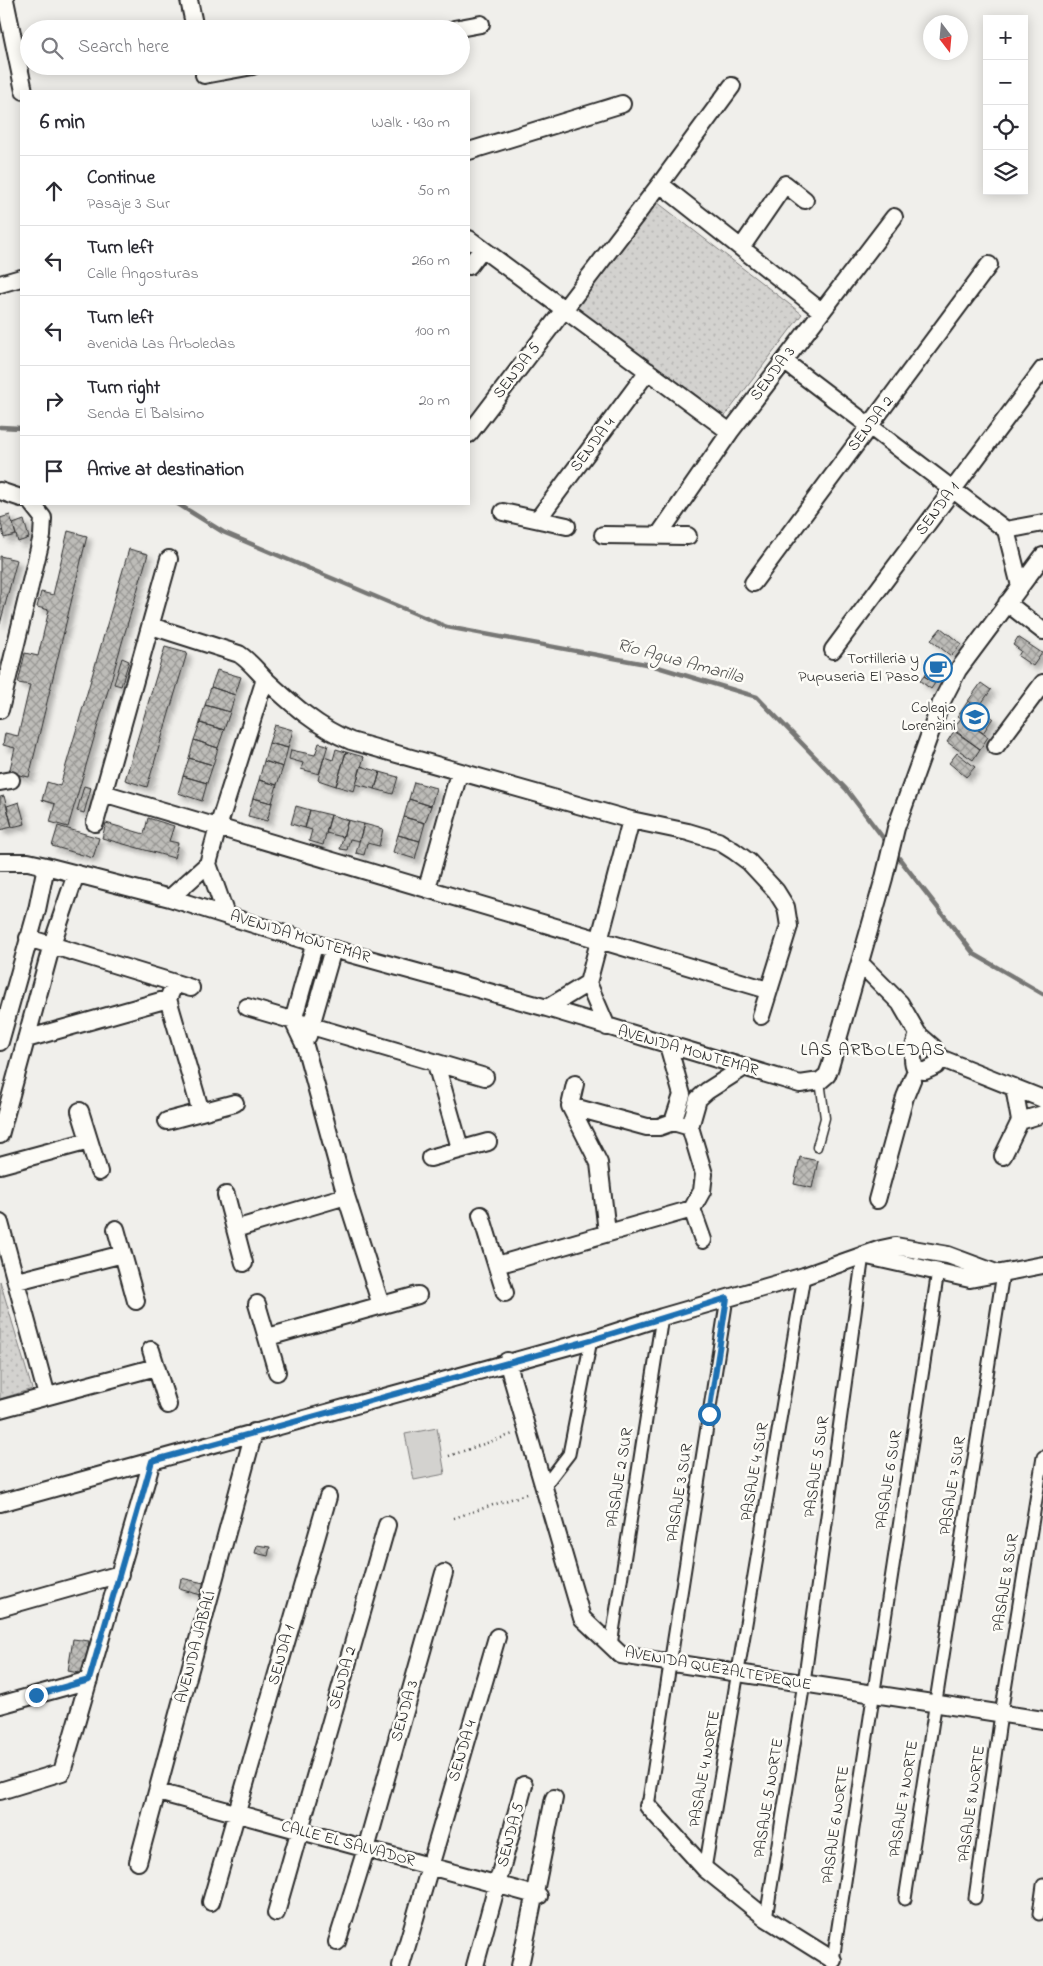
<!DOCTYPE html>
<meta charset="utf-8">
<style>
:root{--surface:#fff;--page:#f2f2f3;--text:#2b2b33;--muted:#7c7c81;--line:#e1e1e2}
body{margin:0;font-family:"Indie Flower",sans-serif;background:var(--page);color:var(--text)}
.controls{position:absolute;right:15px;top:15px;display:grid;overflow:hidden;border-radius:0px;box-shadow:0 2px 12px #0003}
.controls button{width:45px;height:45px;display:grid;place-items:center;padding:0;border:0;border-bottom:1px solid var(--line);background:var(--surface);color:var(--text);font:25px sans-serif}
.compass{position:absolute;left:923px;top:15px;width:45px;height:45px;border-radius:50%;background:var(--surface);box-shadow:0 2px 12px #0003;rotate:164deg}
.stop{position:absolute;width:15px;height:15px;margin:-11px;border:4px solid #1f6fb2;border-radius:50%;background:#fff}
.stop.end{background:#1f6fb2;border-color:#fff;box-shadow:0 1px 5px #0008}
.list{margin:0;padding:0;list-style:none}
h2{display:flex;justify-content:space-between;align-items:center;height:65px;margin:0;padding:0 20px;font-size:21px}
h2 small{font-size:16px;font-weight:400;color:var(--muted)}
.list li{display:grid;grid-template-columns:32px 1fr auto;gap:15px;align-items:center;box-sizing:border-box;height:70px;padding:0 20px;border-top:1px solid var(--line)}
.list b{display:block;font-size:19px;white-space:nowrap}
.list p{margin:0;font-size:16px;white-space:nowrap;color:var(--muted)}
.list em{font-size:16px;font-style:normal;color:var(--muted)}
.icon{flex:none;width:28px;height:28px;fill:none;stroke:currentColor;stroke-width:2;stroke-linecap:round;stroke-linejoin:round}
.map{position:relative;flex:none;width:1043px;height:1966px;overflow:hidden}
.search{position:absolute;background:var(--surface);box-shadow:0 2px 12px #0003;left:20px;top:20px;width:450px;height:55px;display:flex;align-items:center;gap:12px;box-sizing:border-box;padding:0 18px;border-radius:28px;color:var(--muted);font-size:19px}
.panel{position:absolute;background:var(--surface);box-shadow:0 2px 12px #0003;left:20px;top:90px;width:450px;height:415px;border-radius:0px}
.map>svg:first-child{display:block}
.green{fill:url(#green-dots);stroke:#7f7e7d}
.pitch{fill:#d3d2cf;stroke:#7f7e7d}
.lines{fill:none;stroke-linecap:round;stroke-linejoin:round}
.stream{stroke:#777775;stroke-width:4.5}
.building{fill:url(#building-cross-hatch);stroke:#2b2b2b;filter:url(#shadow)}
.service-casing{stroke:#2b2b2b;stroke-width:11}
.pedestrian-casing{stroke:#2b2b2b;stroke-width:15}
.minor-casing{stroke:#2b2b2b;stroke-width:20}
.path{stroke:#2b2b2b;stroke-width:2.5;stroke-dasharray:1 4;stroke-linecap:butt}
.service{stroke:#fdfcf7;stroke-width:8}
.pedestrian{stroke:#fdfcf7;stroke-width:11}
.minor{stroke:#fdfcf7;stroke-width:16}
.route{stroke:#1f6fb2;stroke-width:6}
.labels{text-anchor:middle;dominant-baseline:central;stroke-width:5;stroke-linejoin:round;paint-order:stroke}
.street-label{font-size:16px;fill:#2b2b2b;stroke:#fdfcf7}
.poi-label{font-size:16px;fill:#2b2b2b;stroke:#fdfcf7;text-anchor:end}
.water-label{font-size:18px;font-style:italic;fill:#575756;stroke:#fdfcf7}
.neighbourhood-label{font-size:18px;letter-spacing:1px;fill:#2b2b2b;stroke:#fdfcf7}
</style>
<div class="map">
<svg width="1043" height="1966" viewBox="0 0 1043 1966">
<defs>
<pattern id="green-dots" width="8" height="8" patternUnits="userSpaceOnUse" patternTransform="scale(1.25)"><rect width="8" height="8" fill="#d3d2cf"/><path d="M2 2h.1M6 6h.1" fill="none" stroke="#b5b4b2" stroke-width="1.8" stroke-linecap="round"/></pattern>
<pattern id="building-cross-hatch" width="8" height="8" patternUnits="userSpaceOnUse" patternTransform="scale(1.25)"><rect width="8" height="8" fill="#bdbcb8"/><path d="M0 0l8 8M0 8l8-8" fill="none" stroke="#9a9996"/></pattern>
<filter id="shadow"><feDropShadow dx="4.5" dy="4.5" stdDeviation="2.5" flood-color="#0004"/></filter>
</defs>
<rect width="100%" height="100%" fill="#f0efeb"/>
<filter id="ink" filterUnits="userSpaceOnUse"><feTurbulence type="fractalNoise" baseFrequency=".02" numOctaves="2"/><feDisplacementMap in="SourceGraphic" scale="10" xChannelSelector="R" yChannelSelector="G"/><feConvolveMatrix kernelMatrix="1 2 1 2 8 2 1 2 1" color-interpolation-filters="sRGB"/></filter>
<g filter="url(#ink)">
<path class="green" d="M653 199 802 314 725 416 572 305Z
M0 1281 32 1389 0 1399Z"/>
<path class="pitch" d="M437 1428 445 1474 414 1480 405 1434Z"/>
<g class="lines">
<path class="stream" d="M0 427 21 428
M178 504 223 532 447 627 651 665 757 697 846 789 887 843
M895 853 974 954 1043 994"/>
</g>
<path class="building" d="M10 515 16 535 4 538 0 518Z
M24 520 29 538 18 542 13 524Z
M68 531 87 536 29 777 9 773 15 748 3 745 5 733 18 736 30 685 18 683 25 653 38 656 49 610 37 607 41 592 53 595Z
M129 549 148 554 68 827 50 822 55 804 42 800 47 782 60 786Z
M0 556 17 560 0 624Z
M941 628 961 644 951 656 931 640Z
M1018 637 1042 653 1033 666 1018 656 1021 651 1013 645Z
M165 647 187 653 147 787 125 780Z
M122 658 129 661 121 686 114 684Z
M936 660 946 667 939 677 929 669Z
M929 669 939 677 935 683 924 676Z
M217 670 241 677 235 695 211 687Z
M924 676 935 683 931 689 920 681Z
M981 683 991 690 978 708 968 701Z
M211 687 235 695 230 712 205 705Z
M968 701 993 718 983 733 958 716Z
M205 705 230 712 224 730 200 723Z
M961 718 988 737 980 749 953 729Z
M200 723 224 730 218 748 194 740Z
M275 725 293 730 288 748 269 743Z
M954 731 980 749 973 760 947 742Z
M194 740 218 748 213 765 189 758Z
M269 743 288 748 283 767 264 761Z
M319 743 328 745 319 774 301 769 303 763 289 759 291 750 315 755Z
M336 749 346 752 336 786 318 780 324 757 333 760Z
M346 752 364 757 354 791 336 786Z
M957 753 975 767 966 777 949 763Z
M189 758 213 765 207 783 183 776Z
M264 761 283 767 277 785 259 780Z
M361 766 380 772 375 789 356 784Z
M380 772 398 777 393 794 375 789Z
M183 776 207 783 202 801 178 793Z
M259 780 277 785 272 803 253 798Z
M414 782 436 788 431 806 409 799Z
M84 786 91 788 84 813 77 811Z
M4 796 12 827 0 830V797Z
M253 798 272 803 267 821 248 816Z
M409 799 431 806 425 823 404 817Z
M19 802 25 824 12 827 7 806Z
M296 806 310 810 305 828 291 824Z
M310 810 331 815 323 845 309 841 312 830 305 828Z
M331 815 348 820 343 837 326 833Z
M404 817 425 823 420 841 398 835Z
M148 818 174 826 169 841 178 843 174 858 102 838 106 823 144 834Z
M348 820 364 824 359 841 350 839 347 850 340 849Z
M364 824 383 829 379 846 367 843 364 855 356 853Z
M58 826 99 838 93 858 52 846Z
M398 835 420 841 415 859 393 852Z
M800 1157 818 1161 812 1188 794 1184Z
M257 1545 270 1547 268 1556 255 1553Z
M181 1578 204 1583 201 1595 179 1589Z
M73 1639 89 1641 84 1674 68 1671Z"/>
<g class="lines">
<defs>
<path id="service" d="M817 1147 825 1118 820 1081"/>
<path id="pedestrian" d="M543 1488 569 1454 591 1340
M611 1645 662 1317
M648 1806 727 1298
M705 1869 804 1276
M975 1898 1001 1714 1043 1457
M905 1899 1003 1273
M1039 1914 1043 1885
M766 1918 804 1683 863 1255
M833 1960 938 1271"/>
<path id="minor" d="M5 0 24 91
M189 0 195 29
M454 29 481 24
M204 75 253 66
M469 151 622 104
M660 184 821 311
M469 239 730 432
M741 248 785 184 805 200
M469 266 482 249
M0 284 21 278
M784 361 1006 530 1020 586
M469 434 660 184 732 86
M0 491 21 498
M503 512 567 526
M538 519 648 371
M1006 530 1043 523
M603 535 688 536
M658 536 730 432 894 217
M753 583 989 265
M1007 603 1043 631
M151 626 239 654C251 662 257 671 267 681 292 704 318 728 351 741L631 820 688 832 718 841 734 851 749 862 776 891 786 907 789 926 761 1016
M833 650 1043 369
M0 710 42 536 43 518 32 504
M996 746 1043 683
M0 782 11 780
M103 793 768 990
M95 823 169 559
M0 862H28L46 866 170 898 333 949 547 1008 800 1084 820 1081 827 1075 830 1067 884 878 896 828 941 703 958 670 1043 556
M427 888 459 773
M170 898 208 864
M226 915 208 864 218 827 265 679
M28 938 175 983 168 999 201 1112
M315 942 293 1021 305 1046 346 1196 381 1305
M860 963 900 1003 918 1034 933 1047 940 1058 1043 1099
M175 983 191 988
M247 1007 485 1077
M547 1008 588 983
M607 1027 588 983 631 820
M308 1036 333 949
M26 1039 168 999
M0 1042 37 910 46 866
M668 1045 682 1095 673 1122
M436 1064 460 1148
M916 1070 925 1071 936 1066 940 1058
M575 1084 570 1106 599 1163 607 1232
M570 1106 647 1127H659L673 1122 690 1127
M80 1111 99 1172
M167 1121 235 1103
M1020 1121 1043 1114
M0 1135 52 944 76 874
M1003 1156 1020 1121 1014 1087
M430 1158 488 1142
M0 1165 89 1141
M226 1195 244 1263
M877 1200 905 1097 916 1070C910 1060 914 1044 918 1034
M692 1209 703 1240
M481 1215 505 1293
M0 1223 47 1396
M116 1229 136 1301
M235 1229 346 1196
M863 1255 970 1279 1043 1265
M497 1265 692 1209 702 1191 704 1174 690 1127 698 1099 707 1091 743 1068
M17 1281 123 1254
M257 1304 277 1372
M268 1337 418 1295
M151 1350 168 1405
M507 1361 582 1618 621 1655 1043 1720
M0 1409 156 1367
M0 1503 591 1340 662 1317 804 1276 881 1249 895 1246 948 1255 999 1274
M0 1608 120 1574
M0 1705 89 1680
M0 1791 62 1772 152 1461
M158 1792 539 1896
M648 1806 705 1869 766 1918 833 1960
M138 1862 254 1432
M211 1902 328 1497
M276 1913 387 1525
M337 1942 366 1849 444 1573
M401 1966 497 1637
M475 1966 524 1785
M520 1966 554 1798"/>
</defs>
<use href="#service" class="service-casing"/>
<use href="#pedestrian" class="pedestrian-casing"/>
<use href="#minor" class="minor-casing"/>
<path class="path" d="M449 1456 513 1434
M454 1518 529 1493"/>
<use href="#service" class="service"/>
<use href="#pedestrian" class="pedestrian"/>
<use href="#minor" class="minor"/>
</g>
</g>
<g class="lines" filter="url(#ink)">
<path class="route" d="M36 1695 89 1680 152 1461 591 1340 727 1298 709 1414"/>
</g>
<defs>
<symbol id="cafe-ring" viewBox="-11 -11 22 22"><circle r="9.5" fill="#fdfcf7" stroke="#1f6fb2" stroke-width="1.5"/><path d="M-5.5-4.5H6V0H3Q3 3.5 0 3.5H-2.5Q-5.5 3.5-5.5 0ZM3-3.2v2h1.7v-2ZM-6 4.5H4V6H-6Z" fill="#1f6fb2"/></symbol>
<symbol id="school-ring" viewBox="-11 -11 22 22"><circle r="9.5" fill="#fdfcf7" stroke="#1f6fb2" stroke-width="1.5"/><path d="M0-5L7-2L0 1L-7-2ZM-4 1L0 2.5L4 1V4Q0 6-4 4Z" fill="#1f6fb2"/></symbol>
</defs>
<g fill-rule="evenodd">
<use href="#cafe-ring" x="922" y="652" width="32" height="32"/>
<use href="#school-ring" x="959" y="701" width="32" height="32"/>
</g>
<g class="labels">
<g class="street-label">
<text transform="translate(517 371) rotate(-52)">SENDA 5</text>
<text transform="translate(773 374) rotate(-53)">SENDA 3</text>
<text transform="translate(871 424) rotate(-53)">SENDA 2</text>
<text transform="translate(593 445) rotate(-53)">SENDA 4</text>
<text transform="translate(938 509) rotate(-53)">SENDA 1</text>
<text transform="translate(300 937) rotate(17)">AVENIDA MONTEMAR</text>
<text transform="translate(688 1051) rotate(16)">AVENIDA MONTEMAR</text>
<text transform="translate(817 1467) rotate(-82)">PASAJE 5 SUR</text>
<text transform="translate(755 1472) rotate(-80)">PASAJE 4 SUR</text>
<text transform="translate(620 1478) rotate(-81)">PASAJE 2 SUR</text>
<text transform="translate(889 1480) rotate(-81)">PASAJE 6 SUR</text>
<text transform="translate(953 1486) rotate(-81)">PASAJE 7 SUR</text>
<text transform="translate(680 1493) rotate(-81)">PASAJE 3 SUR</text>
<text transform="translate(1006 1583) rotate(-81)">PASAJE 8 SUR</text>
<text transform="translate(196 1647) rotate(-75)">AVENIDA JABALÍ</text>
<text transform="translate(282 1655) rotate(-74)">SENDA 1</text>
<text transform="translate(718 1669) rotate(10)">AVENIDA QUEZALTEPEQUE</text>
<text transform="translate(343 1678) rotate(-74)">SENDA 2</text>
<text transform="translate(405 1711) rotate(-74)">SENDA 3</text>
<text transform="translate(463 1751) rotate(-73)">SENDA 4</text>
<text transform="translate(705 1769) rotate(-80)">PASAJE 4 NORTE</text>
<text transform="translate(769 1798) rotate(-81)">PASAJE 5 NORTE</text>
<text transform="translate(904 1799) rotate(-81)">PASAJE 7 NORTE</text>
<text transform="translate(972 1804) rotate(-82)">PASAJE 8 NORTE</text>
<text transform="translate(836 1825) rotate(-82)">PASAJE 6 NORTE</text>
<text transform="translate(511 1835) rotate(-75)">SENDA 5</text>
<text transform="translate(348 1844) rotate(15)">CALLE EL SALVADOR</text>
</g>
<g class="poi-label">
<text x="919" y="659">Tortilleria y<tspan x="919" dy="18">Pupuseria El Paso</tspan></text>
<text x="956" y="708">Colegio<tspan x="956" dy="18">Lorenzini</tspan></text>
</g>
<g class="water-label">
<text transform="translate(680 662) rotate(15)">Río Agua Amarilla</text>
</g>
<g class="neighbourhood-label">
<text x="873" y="1051">LAS ARBOLEDAS</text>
</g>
</g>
</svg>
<div class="controls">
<button>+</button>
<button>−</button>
<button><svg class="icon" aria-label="locate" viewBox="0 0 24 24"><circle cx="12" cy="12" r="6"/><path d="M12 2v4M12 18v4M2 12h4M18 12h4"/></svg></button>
<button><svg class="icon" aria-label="layers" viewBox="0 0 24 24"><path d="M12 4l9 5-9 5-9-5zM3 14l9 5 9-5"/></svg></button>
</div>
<svg class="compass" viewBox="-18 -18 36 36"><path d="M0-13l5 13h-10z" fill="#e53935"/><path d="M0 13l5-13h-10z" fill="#7c7c81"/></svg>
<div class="stop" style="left:709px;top:1414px"></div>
<div class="stop end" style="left:36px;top:1695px"></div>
<div class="search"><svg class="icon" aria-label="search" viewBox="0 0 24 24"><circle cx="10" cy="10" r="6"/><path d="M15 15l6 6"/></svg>Search here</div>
<section class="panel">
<h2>6 min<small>Walk · 430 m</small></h2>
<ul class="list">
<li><svg class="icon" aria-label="ahead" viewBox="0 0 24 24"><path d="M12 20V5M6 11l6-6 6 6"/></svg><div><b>Continue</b><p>Pasaje 3 Sur</p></div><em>50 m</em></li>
<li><svg class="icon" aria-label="left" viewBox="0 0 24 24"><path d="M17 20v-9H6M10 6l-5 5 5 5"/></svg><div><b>Turn left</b><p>Calle Angosturas</p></div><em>260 m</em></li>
<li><svg class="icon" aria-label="left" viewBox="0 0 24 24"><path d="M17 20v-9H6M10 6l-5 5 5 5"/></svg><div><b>Turn left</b><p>avenida Las Arboledas</p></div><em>100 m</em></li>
<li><svg class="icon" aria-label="right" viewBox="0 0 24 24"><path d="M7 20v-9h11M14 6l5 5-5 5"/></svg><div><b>Turn right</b><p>Senda El Balsimo</p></div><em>20 m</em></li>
<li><svg class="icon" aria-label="arrive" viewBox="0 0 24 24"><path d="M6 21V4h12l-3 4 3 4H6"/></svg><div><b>Arrive at destination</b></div></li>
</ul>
</section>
</div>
